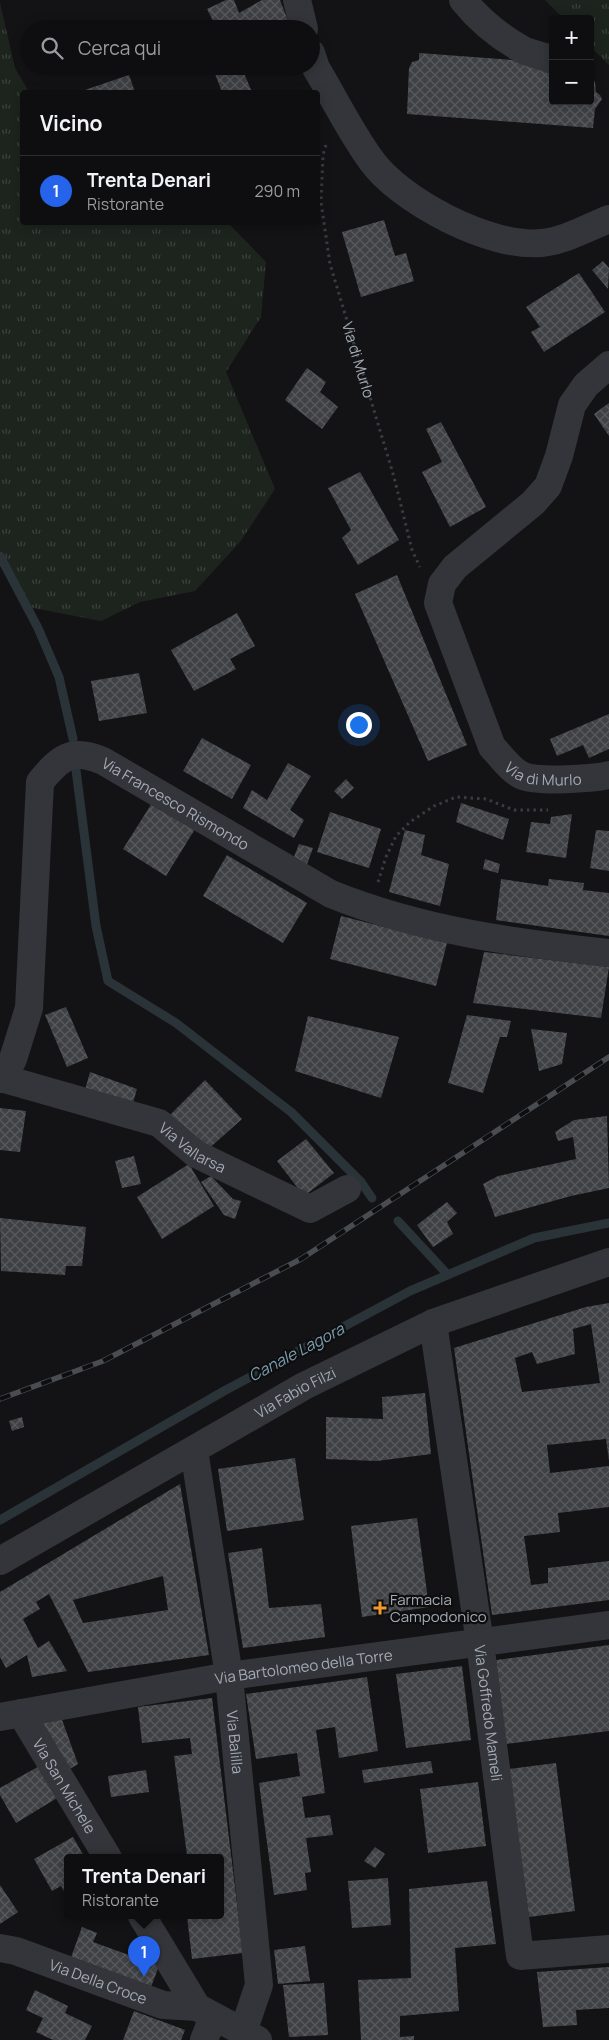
<!DOCTYPE html>
<html lang="it">
<meta charset="utf-8">
<style>
:root{--surface:#0e0e10;--page:#171719;--text:#f1f3f6;--muted:#9b9c9f;--line:#2e2e30;--accent:#2563eb}
body{margin:0;font-family:Manrope,sans-serif;background:var(--page);color:var(--text)}
.controls{position:absolute;right:15px;top:15px;display:grid;overflow:hidden;border-radius:5px;box-shadow:0 2px 12px #0003}
.controls button{width:45px;height:45px;display:grid;place-items:center;padding:0;border:0;border-bottom:1px solid var(--line);background:var(--surface);color:var(--text);font:25px sans-serif}
.you{position:absolute;left:358px;top:724px;width:18px;height:18px;margin:-12px;border:4px solid #fff;border-radius:50%;background:#1a73e8;box-shadow:0 0 0 8px #1a73e833}
.badge{display:grid;place-items:center;width:32px;height:32px;border-radius:50%;background:var(--accent);color:#fff;font-size:16px;font-weight:700}
.pin{position:absolute;translate:-50% -41px;filter:drop-shadow(0 1px 2px #0008)}
.pin::after{content:'';position:absolute;top:26px;width:18px;height:15px;background:inherit;clip-path:polygon(0 0,100% 0,50% 100%)}
.popup{position:absolute;left:64px;top:1854px;width:160px;height:65px;box-sizing:border-box;display:grid;place-content:center;border-radius:5px;background:var(--surface);filter:drop-shadow(0 1px 4px #0005);font-size:16px;white-space:nowrap;color:var(--muted)}
.popup b{font-size:19px;color:var(--text)}
.popup::after{content:'';position:absolute;left:50%;top:100%;margin-left:-10px;border:10px solid transparent;border-top-color:var(--surface)}
.list{margin:0;padding:0;list-style:none}
h2{display:flex;justify-content:space-between;align-items:center;height:65px;margin:0;padding:0 20px;font-size:21px}
h2 small{font-size:16px;font-weight:400;color:var(--muted)}
.list li{display:grid;grid-template-columns:32px 1fr auto;gap:15px;align-items:center;box-sizing:border-box;height:70px;padding:0 20px;border-top:1px solid var(--line)}
.list b{display:block;font-size:19px;white-space:nowrap}
.list p{margin:0;font-size:16px;white-space:nowrap;color:var(--muted)}
.list em{font-size:16px;font-style:normal;color:var(--muted)}
.icon{flex:none;width:28px;height:28px;fill:none;stroke:currentColor;stroke-width:2;stroke-linecap:round;stroke-linejoin:round}
.map{position:relative;flex:none;width:609px;height:2040px;overflow:hidden}
.search{position:absolute;background:var(--surface);box-shadow:0 2px 12px #0003;left:20px;top:20px;width:300px;height:55px;display:flex;align-items:center;gap:12px;box-sizing:border-box;padding:0 18px;border-radius:28px;color:var(--muted);font-size:19px}
.panel{position:absolute;background:var(--surface);box-shadow:0 2px 12px #0003;left:20px;top:90px;width:300px;height:135px;border-radius:5px}
.map>svg:first-child{display:block}
.grass{fill:url(#grass-tufts)}
.lines{fill:none;stroke-linecap:round;stroke-linejoin:round}
.stream{stroke:#293338;stroke-width:9}
.building{fill:url(#building-cross-hatch);fill-rule:evenodd}
.path{stroke:#3a3c41;stroke-width:3;stroke-dasharray:2.5 4;stroke-linecap:butt}
.minor{stroke:#34353a;stroke-width:28}
.rail-casing{stroke:#494c51;stroke-width:5.5}
.rail{stroke:#0e0e0f;stroke-width:4;stroke-dasharray:11;stroke-linecap:butt}
.poi-dot{fill:#f39a2d;stroke:#0e0e0f;stroke-width:2}
.labels{text-anchor:middle;dominant-baseline:central;stroke-width:4.5;stroke-linejoin:round;paint-order:stroke}
.street-label{font-size:15px;fill:#a4abb5;stroke:#0e0e0f}
.poi-label{font-size:15px;fill:#a4abb5;stroke:#0e0e0f;text-anchor:start}
.water-label{font-size:16px;font-style:italic;fill:#7b9eb1;stroke:#0e0e0f}
</style>
<div class="map">
<svg width="609" height="2040" viewBox="0 0 609 2040">
<defs>
<pattern id="grass-tufts" width="24" height="20" patternUnits="userSpaceOnUse" patternTransform="scale(1.25)"><rect width="24" height="20" fill="#1d241d"/><path d="M3 7l-1-3M5 7V3M7 7l1-3M15 17l-1-3M17 17v-4M19 17l1-3" fill="none" stroke="#3b413c"/></pattern>
<pattern id="building-cross-hatch" width="8" height="8" patternUnits="userSpaceOnUse" patternTransform="scale(1.25)"><rect width="8" height="8" fill="#3f4145"/><path d="M0 0l8 8M0 8l8-8" fill="none" stroke="#585a5e"/></pattern>
</defs>
<rect width="100%" height="100%" fill="#131315"/>
<path class="grass" d="M545 0H609V65L590 46V19H564Z
M0 3 15 68 29 92H22V222L228 223 266 262 261 317 226 372 275 489 240 542 195 591 140 602 101 621 23 606 0 558Z"/>
<g class="lines">
<path class="stream" d="M0 556 38 628 59 677 73 739
M76 770 96 926 108 981 176 1023 291 1112 361 1182 372 1198
M398 1221 448 1275
M0 1520 224 1391 410 1291 534 1238 609 1223"/>
</g>
<path class="building" d="M226 0H234L239 13 262 0H280L291 29H217L207 9Z
M419 53 553 63V101H590V74L595 82 596 92 600 95 602 99 595 109 593 128 407 114 409 68 412 62 419 60Z
M212 66H241L252 92H222Z
M129 75 135 92H79Z
M384 220 395 256 406 253 414 281 361 297 342 232Z
M603 261 609 268 608 289 592 270Z
M579 273 605 312 544 352 531 332 540 327 526 307Z
M307 368 326 382 320 392 338 407 322 429 285 400Z
M609 403V436L594 414Z
M441 422 486 507 450 527 422 472 442 462 426 429Z
M360 472 399 540 358 565 342 538 351 530 328 488Z
M397 575 467 745 428 761 355 594Z
M237 613 255 646 230 659 236 669 194 691 171 650Z
M139 673 147 713 99 721 91 681Z
M609 714V749L589 758 583 745 557 756 550 739Z
M202 738 251 765 232 799 183 771Z
M288 763 311 776 290 810 304 820 294 838 243 808 252 790 267 800Z
M346 779 354 788 342 799 334 791Z
M152 803 195 829 166 876 123 849Z
M461 803 509 819 503 840 456 822Z
M330 812 381 829 369 868 317 852Z
M572 814 566 858 526 852 531 822 550 824 551 817Z
M405 830 425 835 421 855 449 864 440 906 389 892Z
M596 830 609 831V871L590 868Z
M299 844 313 848 306 867 292 862Z
M227 855 307 903 283 943 203 896Z
M485 859 500 864 498 873 483 869Z
M501 879 548 886 549 879 584 883 583 890 609 893V936L496 920Z
M341 916 447 943 436 986 330 959Z
M484 952 609 967 601 1018 473 1003Z
M66 1007 88 1058 67 1067 45 1015Z
M467 1015 511 1021 507 1037H500L483 1093 448 1083Z
M308 1016 399 1037 381 1098 295 1071Z
M531 1029 567 1033 562 1064 539 1071Z
M90 1072 137 1089 132 1106 85 1090Z
M205 1080 242 1119 205 1152 170 1115Z
M0 1108 26 1111 20 1152 0 1150Z
M607 1116 609 1188 571 1196 495 1217 483 1184 498 1176 576 1159 573 1137 558 1141 555 1132 574 1120Z
M306 1139 334 1173 304 1196 277 1161Z
M134 1156 141 1184 122 1188 115 1161Z
M189 1164 214 1206 162 1239 137 1197Z
M211 1176 233 1199 241 1201 235 1219 224 1215 201 1182Z
M447 1202 457 1213 447 1222 453 1234 433 1247 417 1225Z
M0 1218 86 1227 82 1266H66L65 1275 1 1271Z
M609 1303V1461L606 1439 547 1445 550 1473 609 1466V1507L558 1513 560 1532 524 1536 531 1585 548 1583V1568L609 1561V1600L492 1615 454 1348 586 1307ZM591 1324 600 1383 522 1392 515 1358 532 1352 537 1364 575 1354 573 1329Z
M425 1393 431 1454 377 1461 326 1459V1417L383 1419 382 1397Z
M22 1417 24 1427 12 1431 9 1421Z
M295 1458 304 1520 227 1531 218 1469Z
M180 1484 209 1655 88 1672 49 1594 36 1602 40 1609 23 1619 38 1648 49 1641 67 1671 32 1677 27 1655 6 1668 0 1657V1592ZM163 1576 168 1610 83 1623 73 1600Z
M417 1518 429 1607 362 1617 351 1526Z
M262 1548 269 1608 321 1604 325 1637 243 1648 228 1553Z
M609 1645V1731L506 1744 496 1660Z
M462 1666 471 1740 406 1748 396 1674Z
M367 1677 378 1751 339 1758 335 1727 316 1730 325 1793 302 1797 305 1818 330 1815 333 1835 306 1838 311 1872 305 1873 307 1890 274 1895 259 1783 300 1776 297 1753 256 1759 246 1694Z
M212 1698 243 1953 192 1959 187 1916H220V1858H180V1856L187 1855 174 1756 192 1754 190 1738 142 1743 138 1707Z
M61 1717 78 1764 65 1772 40 1720Z
M431 1761 433 1773 364 1783 362 1770Z
M556 1763 575 1911 529 1917 509 1769Z
M43 1764 62 1795 16 1823 0 1795V1788Z
M146 1770 149 1792 111 1797 108 1776Z
M478 1782 486 1846 428 1853 420 1789Z
M73 1837 85 1858H68V1898L61 1886 52 1891 34 1859Z
M375 1847 385 1854 375 1868 364 1861Z
M388 1878 391 1925 352 1928 348 1881Z
M487 1881 496 1944 455 1948 459 2011 400 2016V2037L414 2036V2040H361L358 1980 411 1978 409 1889Z
M0 1885 18 1912 0 1924Z
M82 1927 97 1933 93 1942 159 1966 149 1992 69 1963Z
M305 1946 310 1981 278 1984 274 1950Z
M609 1967V2008L576 2010 577 2025 543 2027 537 1972Z
M324 1983 328 2035 289 2037 283 1985Z
M35 1990 68 2006 65 2013 92 2026 85 2040H53L36 2032 43 2018 26 2010Z
M134 2011 185 2030 181 2040H123Z"/>
<g class="lines">
<g class="path">
<path id="s1" d="M326 145 323 155 321 202 330 264 394 477 412 550 420 567"/>
<path d="M378 882 386 857 396 836 410 822 434 806 456 797 486 799 514 810H548"/>
</g>
<g class="minor">
<path d="M297 0 304 29"/>
<path d="M463 0C479 20 500 37 523 50 532 54 543 56 553 60"/>
<path d="M311 53 316 68C334 98 350 131 371 160 400 201 490 248 541 243 564 241 587 228 609 219"/>
<path id="s2" d="M609 365 586 385 572 405 559 456 548 486 533 503 455 567 442 584 438 603 492 747C501 756 511 771 523 776 538 782 593 779 609 775"/>
<path id="s3" d="M1 1078 159 1123 196 1154 310 1209 347 1189"/>
<path id="s4" d="M0 1079 8 1069 13 1059 29 1008 40 782C60 758 71 747 103 761L331 894C420 930 514 943 609 953"/>
<path id="s5" d="M433 1323 480 1643 520 1956 609 1949"/>
<path id="s6" d="M194 1450 229 1676 259 1985 243 2032"/>
<path id="s7" d="M0 1561 304 1386 433 1323 609 1262"/>
<path id="s8" d="M21 1713 108 1858"/>
<path id="s9" d="M0 1717 229 1676 609 1625"/>
<path d="M142 1916 197 2007 258 2040"/>
<path id="s10" d="M0 1948 16 1951 163 2005 197 2007"/>
<path d="M204 2040 213 2017"/>
</g>
<defs>
<path id="rail" d="M0 1399 103 1361 301 1259 609 1057"/>
</defs>
<use href="#rail" class="rail-casing"/>
<use href="#rail" class="rail"/>
</g>
<path class="poi-dot" d="M377.5 1600.5h5v5h5v5h-5v5h-5v-5h-5v-5h5z"/>
<g class="labels">
<g class="street-label">
<text stroke="none"><textPath href="#s1" startOffset="220">Via di Murlo</textPath></text>
<text stroke="none"><textPath href="#s2" startOffset="520">Via di Murlo</textPath></text>
<text stroke="none"><textPath href="#s4" startOffset="462">Via Francesco Rismondo</textPath></text>
<text stroke="none"><textPath href="#s3" startOffset="206">Via Vallarsa</textPath></text>
<text stroke="none"><textPath href="#s7" startOffset="340">Via Fabio Filzi</textPath></text>
<text stroke="none"><textPath href="#s9" startOffset="308">Via Bartolomeo della Torre</textPath></text>
<text stroke="none"><textPath href="#s5" startOffset="394">Via Goffredo Mameli</textPath></text>
<text stroke="none"><textPath href="#s6" startOffset="295">Via Balilla</textPath></text>
<text stroke="none"><textPath href="#s8" startOffset="85">Via San Michele</textPath></text>
<text stroke="none"><textPath href="#s10" startOffset="104">Via Della Croce</textPath></text>
</g>
<g class="poi-label">
<text x="390" y="1599">Farmacia<tspan x="390" dy="17">Campodonico</tspan></text>
</g>
<g class="water-label">
<text transform="translate(296 1352) rotate(-28)">Canale Lagora</text>
</g>
</g>
</svg>
<div class="controls">
<button>+</button>
<button>−</button>
</div>
<div class="you"></div>
<div class="pin badge" style="left:144px;top:1977px">1</div>
<div class="popup"><b>Trenta Denari</b>Ristorante</div>
<div class="search"><svg class="icon" aria-label="search" viewBox="0 0 24 24"><circle cx="10" cy="10" r="6"/><path d="M15 15l6 6"/></svg>Cerca qui</div>
<section class="panel">
<h2>Vicino<small></small></h2>
<ul class="list">
<li><span class="badge">1</span><div><b>Trenta Denari</b><p>Ristorante</p></div><em>290 m</em></li>
</ul>
</section>
</div>
